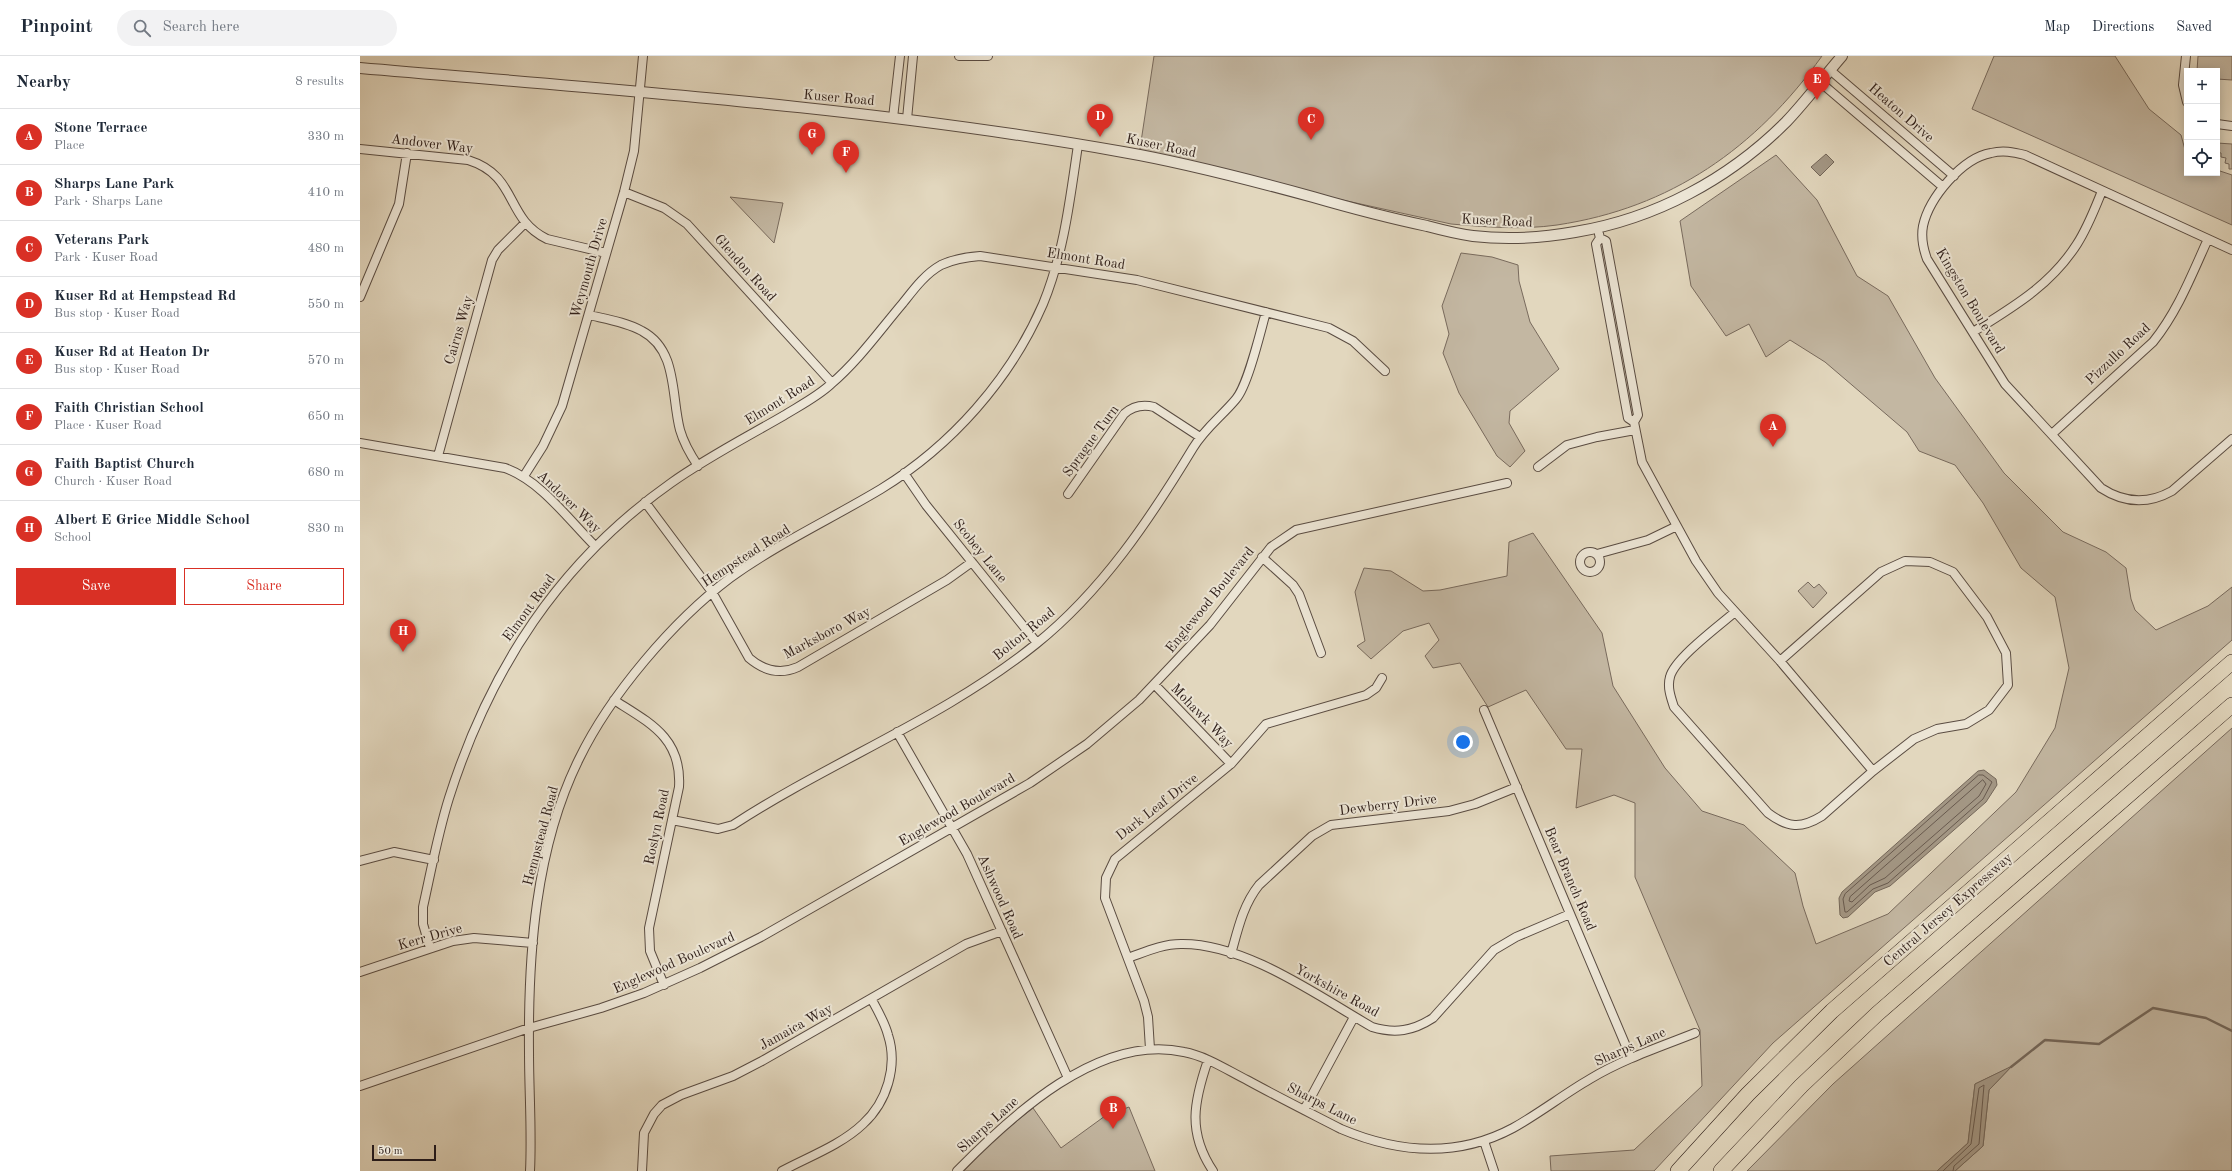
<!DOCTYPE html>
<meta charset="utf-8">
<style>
:root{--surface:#fff;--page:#f2f2f3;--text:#1f2937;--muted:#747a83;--line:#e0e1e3;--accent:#d93025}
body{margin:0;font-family:"Old Standard TT",serif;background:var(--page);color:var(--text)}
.controls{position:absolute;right:12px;top:12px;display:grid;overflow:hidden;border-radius:0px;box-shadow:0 2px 10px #0003}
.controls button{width:36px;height:36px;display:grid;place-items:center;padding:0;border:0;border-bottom:1px solid var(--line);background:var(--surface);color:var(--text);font:20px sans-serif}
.scale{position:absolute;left:12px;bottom:10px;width:64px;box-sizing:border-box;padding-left:4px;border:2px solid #2d1d18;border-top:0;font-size:11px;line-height:14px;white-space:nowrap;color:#2d1d18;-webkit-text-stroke:3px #ece5d5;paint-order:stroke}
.you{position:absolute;left:1103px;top:686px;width:14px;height:14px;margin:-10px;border:3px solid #fff;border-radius:50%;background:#1a73e8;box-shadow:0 0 0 6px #1a73e833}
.badge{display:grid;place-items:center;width:26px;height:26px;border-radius:50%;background:var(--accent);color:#fff;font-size:13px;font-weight:700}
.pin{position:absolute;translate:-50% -33px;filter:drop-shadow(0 1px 2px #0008)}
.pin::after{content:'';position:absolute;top:21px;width:14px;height:12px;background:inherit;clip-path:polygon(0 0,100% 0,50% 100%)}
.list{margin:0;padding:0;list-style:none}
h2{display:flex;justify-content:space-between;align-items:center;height:52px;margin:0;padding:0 16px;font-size:17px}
h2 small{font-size:13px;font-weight:400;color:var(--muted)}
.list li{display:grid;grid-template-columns:26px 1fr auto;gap:12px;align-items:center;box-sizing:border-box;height:56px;padding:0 16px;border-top:1px solid var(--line)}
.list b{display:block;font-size:15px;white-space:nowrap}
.list p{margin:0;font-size:13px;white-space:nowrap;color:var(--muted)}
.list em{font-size:13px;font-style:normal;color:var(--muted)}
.actions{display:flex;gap:8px;padding:12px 16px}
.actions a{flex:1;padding:9px 0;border:1px solid var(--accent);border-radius:0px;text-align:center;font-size:14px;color:var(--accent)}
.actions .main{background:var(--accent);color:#fff}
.icon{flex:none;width:22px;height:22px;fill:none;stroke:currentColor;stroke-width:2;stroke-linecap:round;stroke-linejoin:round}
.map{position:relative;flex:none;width:1872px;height:1115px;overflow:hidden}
header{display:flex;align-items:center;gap:24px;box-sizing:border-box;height:56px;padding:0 20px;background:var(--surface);border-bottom:1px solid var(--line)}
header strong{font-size:19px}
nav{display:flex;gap:22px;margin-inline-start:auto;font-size:14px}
.search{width:280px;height:36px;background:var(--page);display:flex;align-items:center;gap:10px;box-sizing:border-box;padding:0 14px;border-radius:22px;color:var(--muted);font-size:15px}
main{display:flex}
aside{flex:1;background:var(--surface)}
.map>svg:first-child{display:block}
.green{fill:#c3b7a2;stroke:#786a5d}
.water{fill:#a49886;stroke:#74675a}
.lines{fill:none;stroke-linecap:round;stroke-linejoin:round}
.shore{stroke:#685a4f;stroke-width:1}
.stream{stroke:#74675a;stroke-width:2.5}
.minor-casing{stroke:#5a4c42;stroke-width:10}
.tertiary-casing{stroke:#5a4c42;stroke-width:12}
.motorway-casing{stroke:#2d1d18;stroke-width:16}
.minor{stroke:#ece5d5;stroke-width:8}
.tertiary{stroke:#ece5d5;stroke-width:10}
.motorway{stroke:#e2d7be;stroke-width:15}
.labels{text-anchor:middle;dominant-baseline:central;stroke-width:4;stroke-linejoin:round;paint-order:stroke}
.street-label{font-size:14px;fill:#2d1d18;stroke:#ece5d5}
</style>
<header>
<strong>Pinpoint</strong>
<div class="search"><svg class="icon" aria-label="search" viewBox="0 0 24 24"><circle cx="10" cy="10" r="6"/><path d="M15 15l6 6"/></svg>Search here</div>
<nav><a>Map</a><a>Directions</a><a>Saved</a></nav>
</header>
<main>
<aside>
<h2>Nearby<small>8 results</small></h2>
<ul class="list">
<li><span class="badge">A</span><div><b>Stone Terrace</b><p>Place</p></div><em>330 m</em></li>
<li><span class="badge">B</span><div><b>Sharps Lane Park</b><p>Park · Sharps Lane</p></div><em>410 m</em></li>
<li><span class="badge">C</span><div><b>Veterans Park</b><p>Park · Kuser Road</p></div><em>480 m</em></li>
<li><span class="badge">D</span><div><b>Kuser Rd at Hempstead Rd</b><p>Bus stop · Kuser Road</p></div><em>550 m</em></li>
<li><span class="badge">E</span><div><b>Kuser Rd at Heaton Dr</b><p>Bus stop · Kuser Road</p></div><em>570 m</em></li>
<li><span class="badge">F</span><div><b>Faith Christian School</b><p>Place · Kuser Road</p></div><em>650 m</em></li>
<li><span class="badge">G</span><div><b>Faith Baptist Church</b><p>Church · Kuser Road</p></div><em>680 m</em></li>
<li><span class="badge">H</span><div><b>Albert E Grice Middle School</b><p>School</p></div><em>830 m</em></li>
</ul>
<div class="actions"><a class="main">Save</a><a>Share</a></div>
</aside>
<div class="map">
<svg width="1872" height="1115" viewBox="0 0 1872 1115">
<rect width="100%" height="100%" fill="#e2d7be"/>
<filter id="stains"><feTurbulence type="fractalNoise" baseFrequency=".005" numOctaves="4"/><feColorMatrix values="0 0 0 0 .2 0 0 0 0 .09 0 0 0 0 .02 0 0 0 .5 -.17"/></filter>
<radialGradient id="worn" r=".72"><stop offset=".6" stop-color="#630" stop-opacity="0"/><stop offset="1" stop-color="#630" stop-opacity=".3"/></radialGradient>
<path class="green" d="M794 0H1462C1396 92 1311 152 1197 169 1162 174 1126 171 1091 168L779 99Z
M1634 0H1755L1789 53 1821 79 1827 101V117H1857V114L1872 119V169L1612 53Z
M1838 0H1872V24L1857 23V15H1837Z
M1857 87 1872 88V113H1869V108L1865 107 1866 102 1861 101V97L1857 96Z
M1416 99 1457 144 1497 220 1528 240 1575 322 1644 417 1703 476 1746 496 1766 512 1771 543 1775 554 1796 574 1848 550 1872 531V584L1413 987 1294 1115H1191L1190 1100 1274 1094 1342 1030 1340 974 1275 821V747L1254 739 1216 752 1222 693H1206L1166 634 1128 651 1100 607 1073 612 1065 600 1079 584 1069 567 1043 575 1011 603 997 590 1005 585 995 536 1004 512 1031 515 1063 535 1080 534 1147 520 1149 486 1173 477 1242 577 1253 630 1305 712 1342 755 1384 769 1435 817 1443 850 1456 888 1528 858 1656 736 1695 672 1709 612 1695 541 1661 512 1623 447 1595 409 1559 395 1547 376 1465 306 1430 284 1406 301 1389 268 1366 280 1331 230 1320 165Z
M370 141 423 147 414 187Z
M1101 197 1132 201 1158 209 1159 225 1170 266 1199 313 1150 355 1149 367 1165 395 1150 411 1137 400 1099 337 1083 297 1089 278 1082 250Z
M1448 526 1454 532 1459 528 1467 537 1453 552 1438 535Z
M1872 672V1115H1595L1623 1090 1629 1034 1651 1011 1615 1028 1608 1087 1577 1115H1387L1473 1028Z
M769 1051 795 1115H604L632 1085 673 1052 701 1092 745 1060Z"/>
<path class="water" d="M1466 98 1474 106 1460 120 1451 111Z
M1624 714 1636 723 1637 729 1626 746 1530 830 1515 836 1488 861 1483 862 1480 859 1479 842 1482 836 1618 715Z
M1652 1010 1629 1034 1623 1090 1595 1115H1577L1608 1087 1615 1028Z"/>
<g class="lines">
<path class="shore" d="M1619 719H1623L1632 726 1623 743 1528 827 1513 833 1487 856H1485L1483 843 1485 838Z
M1623 724 1626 728 1619 740 1525 822 1510 829 1492 846 1489 845 1490 841Z
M1583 1115 1611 1088 1619 1032 1624 1029 1619 1088 1594 1110 1593 1115"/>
<path class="stream" d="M1651 1011 1685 984 1739 988 1793 952 1846 962 1872 975"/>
<defs>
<path id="minor" d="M599 0H628
M1826 0 1823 29 1827 46
M1470 14 1594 120
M1460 26 1583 131
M533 62 540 0
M547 63 553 0
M1857 68 1872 70
M0 93 108 104C159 120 144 162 187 183L246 197
M264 136 304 152 327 168 472 327
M1239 178 1240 182 1236 188 1268 362 1274 366
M1240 182 1246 185 1278 359 1274 366 1282 406 1336 505 1358 537 1420 605 1513 715 1462 760C1441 773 1428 772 1408 757L1314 651C1311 642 1307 631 1310 621 1314 603 1360 569 1375 556
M1872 194 1665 99C1653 96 1643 94 1631 97 1602 102 1569 142 1563 170 1561 181 1563 192 1567 203L1645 328 1741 432C1764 447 1787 449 1812 435L1872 383
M0 241 39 148 47 97
M229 259C246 263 266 266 282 275 318 294 311 340 320 374 324 388 330 398 338 410
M1613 276C1653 251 1691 229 1717 188 1728 171 1735 152 1742 135
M1692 378 1793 286C1818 255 1832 218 1848 183
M0 387 145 412C181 425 208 463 235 490
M78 400 132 204 138 194 165 167
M1178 411 1207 389 1237 381 1275 374
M544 417 566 449 677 587
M164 420 183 390 202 350 264 136 274 95 283 0
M708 438 764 358C773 350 782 348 794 351L840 381
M285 446 352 536 389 602C403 614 420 619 438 611L587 524 612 506
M1220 506a10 10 0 1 1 20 0a10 10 0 1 1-20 0Z
M1237 498 1288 484 1317 470
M902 501 933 529 939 538 961 597
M1420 605 1521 516 1545 505 1570 506 1593 516 1627 561 1646 597 1648 629 1629 654 1606 668 1577 673 1554 683 1513 715
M795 629 871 708
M254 644C290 667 322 682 319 731L289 872 290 895 304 929
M1124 654 1271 1002
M537 676 607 798 708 1022
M312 764 358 773 373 769C471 705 584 662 676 588 742 535 790 463 833 392 845 372 862 360 876 343 888 329 900 277 906 256
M0 805 34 796 74 804
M70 892 63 868V851C71 815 78 777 89 742 130 613 199 506 311 427 346 402 385 382 423 360 439 350 457 341 471 328 499 304 520 274 543 247 554 233 565 218 581 209 594 203 606 201 620 200L777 224 969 272 993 285 1025 315
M871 898C878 873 883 849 899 829L952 780 971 769 1089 755 1115 748 1157 731
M768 902C785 896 802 888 821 888 885 887 958 940 1012 971 1035 978 1053 975 1073 962L1134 894 1156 881 1210 858
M0 916 93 885 114 882 173 887
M790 993 788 961 784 945 745 842 746 822 755 803 871 708 906 668 1006 639 1016 632 1022 622
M848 1004C834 1045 827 1076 853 1115
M0 1030 169 972 241 952 284 937 340 912 401 881 670 727 727 688 779 644 850 569 911 491 936 474 1147 427
M944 1054 994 961
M1124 1085 1134 1115
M170 1115C172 1076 169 1036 169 996 168 899 175 792 219 703 250 639 313 565 370 522 417 488 471 463 521 433 591 390 650 324 683 248 704 197 710 143 718 89
M282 1115 284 1077 294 1058 302 1049 321 1039 373 1020 402 1005 606 888 642 875
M422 1115C448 1101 481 1089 503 1068 527 1046 538 1010 528 979 525 967 518 955 512 944
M597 1115C651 1060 739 977 824 996 846 1000 867 1014 887 1024 918 1041 950 1057 981 1073 1038 1097 1097 1102 1153 1072 1180 1057 1204 1038 1230 1023 1263 1003 1300 991 1335 977"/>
<path id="tertiary" d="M0 12C255 34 511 51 763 96 827 107 891 124 953 141 991 152 1029 162 1067 170 1082 174 1098 178 1113 180 1147 184 1181 182 1215 176 1295 163 1369 123 1426 66 1446 45 1463 22 1482 0"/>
<path id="motorway" d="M1318 1115 1388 1038 1472 955 1872 606
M1361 1115 1441 1030 1517 958 1872 649"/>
</defs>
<use href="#minor" class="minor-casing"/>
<use href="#tertiary" class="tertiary-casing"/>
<use href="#motorway" class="motorway-casing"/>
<use href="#minor" class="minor"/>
<use href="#tertiary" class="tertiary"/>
<use href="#motorway" class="motorway"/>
</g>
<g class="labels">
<g class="street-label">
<text transform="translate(479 42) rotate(5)">Kuser Road</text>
<text transform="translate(1541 57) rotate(41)">Heaton Drive</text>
<text transform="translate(72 88) rotate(7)">Andover Way</text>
<text transform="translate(801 90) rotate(12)">Kuser Road</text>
<text transform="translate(1137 165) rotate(3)">Kuser Road</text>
<text transform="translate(726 203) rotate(9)">Elmont Road</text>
<text transform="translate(229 212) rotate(-74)">Weymouth Drive</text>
<text transform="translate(385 212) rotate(48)">Glendon Road</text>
<text transform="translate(1610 245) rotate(59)">Kingston Boulevard</text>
<text transform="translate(99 274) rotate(-74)">Cairns Way</text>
<text transform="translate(1758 298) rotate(-43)">Pizzullo Road</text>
<text transform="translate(420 345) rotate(-32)">Elmont Road</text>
<text transform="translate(731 385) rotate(-54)">Sprague Turn</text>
<text transform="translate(209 446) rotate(44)">Andover Way</text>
<text transform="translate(620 495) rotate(51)">Scobey Lane</text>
<text transform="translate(386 500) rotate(-33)">Hempstead Road</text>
<text transform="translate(850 544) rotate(-51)">Englewood Boulevard</text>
<text transform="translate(169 552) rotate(-54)">Elmont Road</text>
<text transform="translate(467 577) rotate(-28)">Marksboro Way</text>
<text transform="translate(664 578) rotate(-39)">Bolton Road</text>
<text transform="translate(842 660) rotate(46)">Mohawk Way</text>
<text transform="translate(1028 749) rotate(-7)">Dewberry Drive</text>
<text transform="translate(797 751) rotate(-38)">Dark Leaf Drive</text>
<text transform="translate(597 754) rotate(-30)">Englewood Boulevard</text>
<text transform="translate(297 771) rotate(-78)">Roslyn Road</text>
<text transform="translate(181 780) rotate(-75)">Hempstead Road</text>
<text transform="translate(1210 823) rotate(67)">Bear Branch Road</text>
<text transform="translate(640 841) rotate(66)">Ashwood Road</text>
<text transform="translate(1588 854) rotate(-41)">Central Jersey Expressway</text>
<text transform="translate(70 881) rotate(-16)">Kerr Drive</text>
<text transform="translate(314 907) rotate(-24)">Englewood Boulevard</text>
<text transform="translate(977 935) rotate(29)">Yorkshire Road</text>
<text transform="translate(436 971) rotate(-29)">Jamaica Way</text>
<text transform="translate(1270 991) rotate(-24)">Sharps Lane</text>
<text transform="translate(962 1048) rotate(27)">Sharps Lane</text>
<text transform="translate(628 1069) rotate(-42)">Sharps Lane</text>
</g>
</g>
<rect width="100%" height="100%" filter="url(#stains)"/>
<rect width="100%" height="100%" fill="url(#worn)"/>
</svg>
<div class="controls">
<button>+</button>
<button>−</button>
<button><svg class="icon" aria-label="locate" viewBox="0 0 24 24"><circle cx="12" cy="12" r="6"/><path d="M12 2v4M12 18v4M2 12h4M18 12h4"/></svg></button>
</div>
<div class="scale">50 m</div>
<div class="you"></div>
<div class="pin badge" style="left:1413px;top:391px">A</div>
<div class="pin badge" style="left:753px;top:1073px">B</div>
<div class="pin badge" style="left:951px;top:84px">C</div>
<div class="pin badge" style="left:740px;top:81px">D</div>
<div class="pin badge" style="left:1457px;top:44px">E</div>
<div class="pin badge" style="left:486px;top:117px">F</div>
<div class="pin badge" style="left:452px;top:99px">G</div>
<div class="pin badge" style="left:43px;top:596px">H</div>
</div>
</main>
